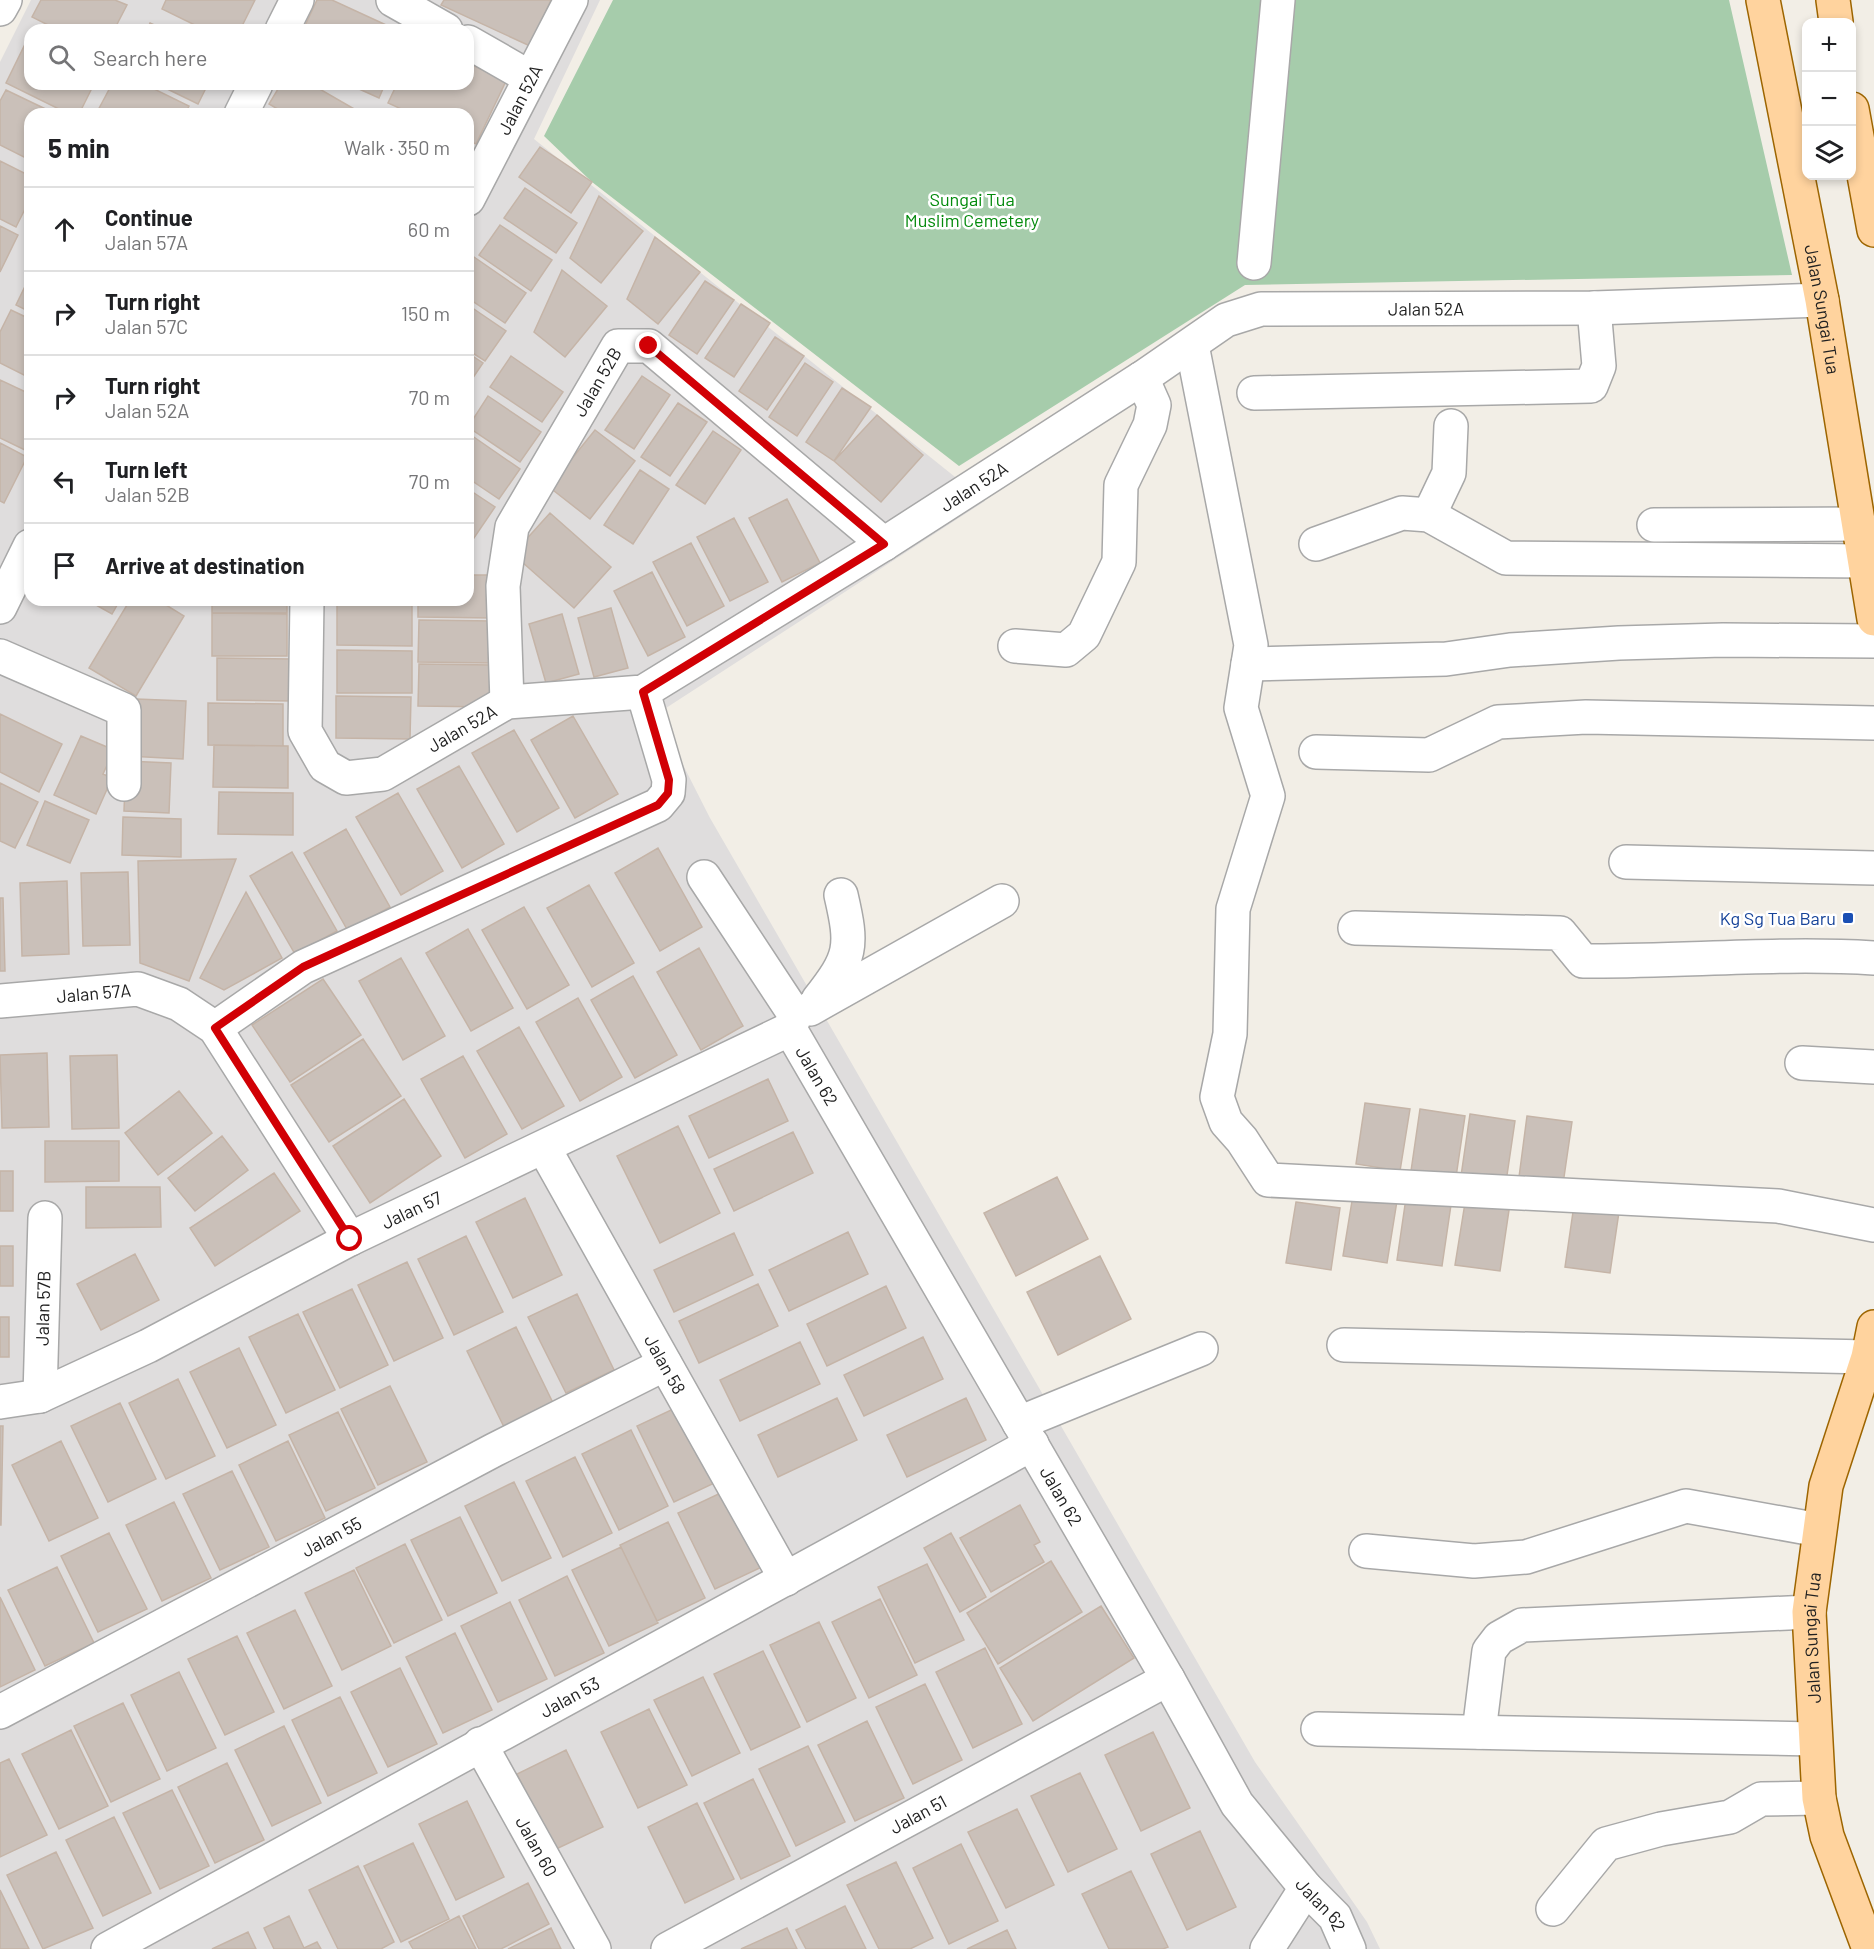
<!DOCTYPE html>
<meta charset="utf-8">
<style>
:root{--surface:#fff;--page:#f6f6f6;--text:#202124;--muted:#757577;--line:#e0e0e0}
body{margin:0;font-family:Barlow,sans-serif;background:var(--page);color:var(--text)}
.controls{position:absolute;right:18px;top:18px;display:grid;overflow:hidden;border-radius:12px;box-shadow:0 3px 9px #0003}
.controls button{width:54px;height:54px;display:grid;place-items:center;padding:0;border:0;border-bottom:2px solid var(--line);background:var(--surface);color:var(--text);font:30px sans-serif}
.stop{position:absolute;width:18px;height:18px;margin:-14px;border:4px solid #d10005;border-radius:50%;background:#fff}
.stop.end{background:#d10005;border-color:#fff;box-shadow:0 2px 6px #0008}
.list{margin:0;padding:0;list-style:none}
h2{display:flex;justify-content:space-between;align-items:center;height:78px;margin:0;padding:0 24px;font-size:26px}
h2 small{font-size:20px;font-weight:400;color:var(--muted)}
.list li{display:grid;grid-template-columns:39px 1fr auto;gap:18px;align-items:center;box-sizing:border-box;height:84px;padding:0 24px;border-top:2px solid var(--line)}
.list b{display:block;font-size:22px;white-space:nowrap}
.list p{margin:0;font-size:20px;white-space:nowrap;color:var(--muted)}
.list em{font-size:20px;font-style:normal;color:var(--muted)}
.icon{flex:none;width:33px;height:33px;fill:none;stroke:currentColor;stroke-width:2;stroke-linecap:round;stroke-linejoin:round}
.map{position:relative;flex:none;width:1874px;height:1949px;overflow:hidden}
.search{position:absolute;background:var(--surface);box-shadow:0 3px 9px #0003;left:24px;top:24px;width:450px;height:66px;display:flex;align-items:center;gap:15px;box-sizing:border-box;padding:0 21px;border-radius:18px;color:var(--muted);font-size:22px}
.panel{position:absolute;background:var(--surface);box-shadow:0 3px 9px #0003;left:24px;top:108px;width:450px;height:498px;border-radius:18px}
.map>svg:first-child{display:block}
.residential{fill:#dfdddd;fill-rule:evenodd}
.cemetery{fill:#a6ccab}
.building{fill:#cac0b9;stroke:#c5b4a7;stroke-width:1.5}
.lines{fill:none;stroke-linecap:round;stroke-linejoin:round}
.minor-casing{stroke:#a8a8a8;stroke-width:36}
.major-casing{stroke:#9d6500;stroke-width:36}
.minor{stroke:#fff;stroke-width:33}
.major{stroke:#ffd39e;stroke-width:33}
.route{stroke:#d10005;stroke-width:8}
.transit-dot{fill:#1a4fb4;stroke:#fff;stroke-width:2}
.labels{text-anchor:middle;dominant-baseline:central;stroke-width:5;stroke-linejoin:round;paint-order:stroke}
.street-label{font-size:18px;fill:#212121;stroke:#fff}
.park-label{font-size:18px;fill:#038a0c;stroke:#fff}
.transit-label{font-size:18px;fill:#164399;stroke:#fff;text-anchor:end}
</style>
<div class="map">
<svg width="1874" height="1949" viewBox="0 0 1874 1949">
<rect width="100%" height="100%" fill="#f2eee6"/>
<path class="residential" d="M31 0H600L534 139 985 501 666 708 676 751 710 818 1255 1762 1367 1922 1380 1949H0V62ZM30 30H468V84H30ZM30 114H468V600H30Z"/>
<path class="cemetery" d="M613 0H1729L1792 275 1245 285 959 466 592 182 544 136Z"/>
<path class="building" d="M41 0H115L127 5 114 30H58L32 17Z
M166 0H255L240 30H205L162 9Z
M317 0H332L397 30H303Z
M444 0H551L530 46 441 5Z
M150 23 165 30H147Z
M29 36 30 84H94L79 114H69L6 83Z
M468 63 506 81 476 144 468 140V114H412L388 103 397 84H468Z
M112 84H144L189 106 185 114H96Z
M157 84H208L198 104Z
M281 84H311L363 114H286L269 104Z
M348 84H385L379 98Z
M6 90 56 114H30V160L0 145V101Z
M540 147 592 182 571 213 519 177Z
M0 161 30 176V199L16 227 0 219Z
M525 188 577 223 556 253 504 218Z
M599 196 643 231 601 283 570 258Z
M500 225 552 260 531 291 479 255Z
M0 226 18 235 0 272Z
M655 237 700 272 658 324 627 299Z
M474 257 526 293 505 323 468 298V265Z
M562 270 607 306 565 357 534 332Z
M30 276V312L16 305Z
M705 281 734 300 697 354 669 335Z
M741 304 770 323 734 377 705 358Z
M468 305 506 331 485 361 468 350Z
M11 310 30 319V378L0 363V332Z
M775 337 804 356 767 410 739 391Z
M468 353 483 363 468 385Z
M511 356 563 392 542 422 490 387Z
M805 363 833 382 797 436 769 417Z
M642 376 670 395 634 449 605 430Z
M0 380 30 394V446L27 451 0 438Z
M842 388 871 407 834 461 806 442Z
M488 396 541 432 520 462 468 427Z
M678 403 707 422 670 476 641 457Z
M877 415 923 455 881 502 834 461Z
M595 430 635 461 590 519 549 487Z
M713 431 741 450 705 504 676 485Z
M468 433 520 469 499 499 468 478Z
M0 443 27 457 4 503 0 501Z
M640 470 669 489 633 544 604 525Z
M468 489 495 507 474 538 468 533Z
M787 499 820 563 782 582 749 518Z
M550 513 611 567 574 608 513 554Z
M734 518 768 582 730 601 697 537Z
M691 543 724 606 687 626 653 562Z
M652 572 685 637 648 656 614 591Z
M468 575H493V618L418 617V600H468Z
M87 600H120L112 614Z
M130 600H158L184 616 136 696 89 668Z
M212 600H287V613H212Z
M337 600H412V605L337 604Z
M337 603 412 604V646L337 645Z
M611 608 628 668 594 677 578 618Z
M212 613 287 614V656H212Z
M562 614 579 674 546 683 529 624Z
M419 620 493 621V663L418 662Z
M337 650 412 651V693H337Z
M217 658 292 659V701L217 700Z
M419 664 493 665V707L418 706Z
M336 696 411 697 410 739 336 738Z
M136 699 186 701 183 759 128 756 134 732Z
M208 703 283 704V746L208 745Z
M0 714 62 744 39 792 0 772Z
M573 716 618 794 575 818 531 740Z
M514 730 559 808 517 832 472 753Z
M81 736 114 750 103 774 112 778 96 814 54 795Z
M214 745 288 746V788L213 787Z
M126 761 171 763 169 813 124 811Z
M459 766 504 844 462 868 417 789Z
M0 783 38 802 15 848 0 841Z
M219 792 293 793V835L218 834Z
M398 793 443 871 401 895 356 817Z
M45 801 89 820 70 863 27 845Z
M123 817 181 819V857L122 855Z
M346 829 390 907 348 931 304 853Z
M658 848 702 927 660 951 615 873Z
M292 852 337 931 295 954 250 876Z
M236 859 189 981 140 963 138 861Z
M128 872 130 945 83 946 81 873Z
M67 881 69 954 22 956 20 883Z
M589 885 634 963 592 987 547 908Z
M246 892 282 958 224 990 200 978Z
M0 898H3L5 971H0Z
M524 907 569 985 527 1009 482 930Z
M468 929 513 1008 471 1031 426 953Z
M699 948 743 1026 701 1050 657 972Z
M401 958 445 1036 403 1060 359 981Z
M633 976 677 1055 635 1078 591 1000Z
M323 979 361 1035 290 1082 252 1025Z
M578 998 622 1077 580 1101 536 1022Z
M519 1027 564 1106 522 1129 477 1051Z
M363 1039 401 1096 329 1142 291 1085Z
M47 1053 49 1127 2 1128 0 1055Z
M117 1055 119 1128 72 1129 70 1056Z
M463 1056 507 1134 465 1158 421 1079Z
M768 1079 788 1121 709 1158 689 1116Z
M179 1091 212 1133 158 1175 125 1133Z
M404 1099 441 1156 370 1203 333 1146Z
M1365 1103 1410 1109 1400 1171 1356 1164Z
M1420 1109 1465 1116 1456 1177 1411 1171Z
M1470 1114 1515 1121 1506 1182 1461 1176Z
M1527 1116 1572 1122 1563 1184 1519 1177Z
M678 1126 720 1213 660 1243 617 1156Z
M793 1132 813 1173 734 1211 714 1169Z
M222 1136 248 1170 195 1211 168 1178Z
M45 1141H119V1181L45 1182Z
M0 1171H13V1211H0Z
M274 1173 300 1211 215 1266 190 1228Z
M1057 1177 1088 1239 1016 1276 984 1213Z
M86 1187H160L161 1227 86 1228Z
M1353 1195 1397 1201 1387 1263 1343 1256Z
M525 1198 562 1275 513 1298 476 1222Z
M1406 1198 1451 1205 1442 1266 1397 1260Z
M1296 1202 1340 1208 1331 1270 1286 1263Z
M1465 1203 1509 1210 1500 1271 1455 1265Z
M1574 1205 1619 1212 1610 1273 1565 1267Z
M848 1232 868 1274 789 1311 769 1270Z
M734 1233 753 1275 674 1312 654 1270Z
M466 1236 503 1312 454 1335 418 1259Z
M0 1246H13V1286H0Z
M135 1254 159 1300 101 1330 77 1284Z
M1100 1256 1131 1319 1058 1355 1027 1292Z
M407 1262 443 1338 394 1361 358 1285Z
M758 1284 778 1326 699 1363 679 1321Z
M886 1286 906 1328 827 1366 807 1324Z
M352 1289 388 1365 340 1388 303 1312Z
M577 1294 614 1370 566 1393 528 1317Z
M298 1314 335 1390 286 1413 249 1337Z
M0 1317H9V1357H0Z
M516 1327 553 1403 504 1427 467 1351Z
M923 1337 943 1379 864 1416 844 1375Z
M800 1342 820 1384 740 1421 720 1380Z
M239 1348 276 1425 227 1448 190 1372Z
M178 1379 215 1456 166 1479 129 1403Z
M390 1386 427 1462 378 1485 341 1409Z
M837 1398 857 1440 778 1477 758 1435Z
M966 1398 986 1440 907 1477 887 1435Z
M120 1403 156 1479 108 1502 71 1426Z
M686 1403 723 1479 674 1502 637 1426Z
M338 1412 375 1488 326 1511 289 1435Z
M0 1426H3L1 1525H0Z
M631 1430 668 1506 619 1530 582 1454Z
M61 1441 98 1518 49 1541 12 1465Z
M288 1441 325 1518 276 1541 239 1465Z
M575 1457 612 1533 563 1557 526 1481Z
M232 1471 269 1547 220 1570 183 1494Z
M514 1482 551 1558 502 1581 465 1506Z
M727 1490 764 1566 715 1589 678 1513Z
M174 1502 211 1578 162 1601 126 1525Z
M1020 1505 1040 1542 1034 1545 1044 1562 991 1592 960 1538Z
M460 1517 497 1593 448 1616 411 1540Z
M668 1522 705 1598 657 1621 620 1545Z
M109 1533 147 1609 98 1632 61 1556Z
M951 1533 986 1597 960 1612 924 1548Z
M405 1544 442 1620 394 1643 356 1568Z
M621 1547 658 1623 609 1646 572 1570Z
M1051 1561 1082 1612 998 1664 967 1613Z
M927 1564 964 1640 915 1663 878 1587Z
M57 1567 94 1643 45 1666 8 1590Z
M354 1570 391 1646 342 1670 305 1593Z
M567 1576 604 1653 555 1676 519 1600Z
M0 1597 35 1670 0 1687Z
M880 1599 917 1675 869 1698 832 1622Z
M510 1602 547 1679 498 1702 461 1626Z
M1101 1606 1134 1658 1033 1721 1000 1668Z
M295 1610 332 1686 284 1709 247 1633Z
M819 1622 856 1698 807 1722 770 1645Z
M455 1633 492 1710 443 1733 406 1657Z
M237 1636 274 1712 225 1735 188 1659Z
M985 1648 1022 1724 973 1748 936 1672Z
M763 1651 800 1727 751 1750 714 1674Z
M400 1668 437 1744 388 1767 351 1692Z
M179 1672 216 1748 167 1771 131 1695Z
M703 1677 740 1753 692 1776 654 1700Z
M925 1684 962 1760 913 1784 876 1707Z
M340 1697 377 1773 328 1796 292 1720Z
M123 1703 160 1779 111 1802 74 1726Z
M649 1709 687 1785 638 1808 601 1732Z
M867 1721 904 1798 855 1821 818 1745Z
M284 1726 321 1803 272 1826 235 1750Z
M71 1730 108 1806 59 1829 22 1754Z
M1153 1732 1190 1808 1141 1831 1105 1755Z
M808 1746 845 1822 796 1846 759 1769Z
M566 1750 603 1827 554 1850 517 1774Z
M9 1759 47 1835 0 1857V1763Z
M227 1763 264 1840 215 1863 178 1787Z
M1080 1773 1117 1849 1068 1872 1031 1796Z
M753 1779 790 1856 741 1879 704 1803Z
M172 1790 209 1866 160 1889 123 1813Z
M467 1801 504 1877 456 1900 419 1824Z
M697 1803 734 1879 685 1903 648 1827Z
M1017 1809 1054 1885 1006 1908 968 1832Z
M114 1817 151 1893 103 1916 66 1840Z
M1200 1831 1236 1907 1187 1930 1151 1854Z
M413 1843 449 1919 401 1942 364 1866Z
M961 1844 998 1921 949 1944 913 1868Z
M56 1852 93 1928 43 1949 7 1875Z
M896 1862 933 1938 910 1949H879L847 1885Z
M358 1866 394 1942 381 1949H338L309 1890Z
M1131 1871 1168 1947 1163 1949H1109L1082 1894Z
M528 1883 549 1924 501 1949H479L463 1916Z
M0 1890 29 1949H0Z
M845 1906 866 1949H806L796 1930Z
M289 1916 304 1948 317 1942 321 1949H274L264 1928Z
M459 1916 476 1949H413L409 1942Z
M551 1928 561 1949H508Z
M787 1928 797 1949H741Z
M1007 1930 1016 1949H967Z
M248 1932 256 1949H212Z"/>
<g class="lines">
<defs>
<g id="minor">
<path d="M393 0 446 30"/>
<path d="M0 9 5 0"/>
<path d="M282 30 297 0"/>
<path d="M468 42 529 77"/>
<path d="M241 114 256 84"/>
<path id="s1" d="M468 199 571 0"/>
<path d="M1254 263 1278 0"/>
<path d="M1192 345 1251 645 1241 708 1268 796 1233 909 1230 1034 1217 1097 1226 1122 1242 1140 1268 1180 1778 1206 1874 1225"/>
<path d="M1254 393 1591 386 1599 366 1594 308"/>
<path d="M1429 515 1449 473 1451 426"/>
<path d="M1654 525 1859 524"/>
<path d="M1316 544 1402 513 1429 515 1506 558 1866 561"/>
<path id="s2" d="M307 600 305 731 325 766 346 778 383 774 507 702 643 692 884 544 1142 378 1226 320 1261 309 1594 308 1822 300"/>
<path d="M0 607 30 546"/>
<path d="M1015 646 1066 650 1084 635 1119 562 1121 485 1150 425 1154 405 1142 378"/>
<path d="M0 656 124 710V784"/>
<path d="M1248 664 1446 659 1510 650 1619 643 1723 640 1874 641"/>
<path id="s3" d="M507 702 503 586 512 527 618 346H649L884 544"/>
<path d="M1316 752 1429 755 1498 722 1586 717 1874 723"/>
<path d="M1626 862 1874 868"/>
<path d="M704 877 795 1015 790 1029"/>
<path d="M1355 928 1560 933 1583 961C1680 962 1777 952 1874 958"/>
<path d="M818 1000C852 957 853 947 841 895"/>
<path id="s4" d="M0 1001 138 989 179 1004 215 1028 350 1239"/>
<path d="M810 1009 1002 901"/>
<path d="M215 1028 303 967 658 805 668 793 669 780 643 692"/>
<path id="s5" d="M790 1029 1168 1679 1237 1804 1306 1888 1335 1917 1349 1949"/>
<path d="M1802 1063 1874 1067"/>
<path id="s6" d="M544 1148 786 1579"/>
<path d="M1344 1345 1868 1357"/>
<path id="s7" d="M40 1396 45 1218"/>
<path id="s8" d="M0 1402 40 1396 148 1346 350 1239 790 1029"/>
<path d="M1019 1423 1201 1349"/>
<path d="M1366 1551 1474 1561 1526 1557 1686 1506 1819 1530"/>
<path id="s9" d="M0 1712 494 1450 665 1364"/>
<path d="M1318 1729 1814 1739"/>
<path d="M1479 1732 1489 1651 1499 1638 1522 1625 1809 1612"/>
<path id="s10" d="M480 1744 594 1949"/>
<path d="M1553 1909 1606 1844 1661 1829 1730 1817 1761 1799 1819 1798"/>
<path id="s11" d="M108 1949 1032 1444"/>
<path id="s12" d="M668 1949 1168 1679"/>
<path d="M1267 1949 1306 1888"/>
</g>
<g id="major">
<path id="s13" d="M1763 0 1822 300 1874 619"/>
<path d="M1833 0 1836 22"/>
<path d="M1852 109 1874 230"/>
<path id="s14" d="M1869 1949 1827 1836 1819 1798 1809 1612 1826 1486 1868 1357 1874 1327"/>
</g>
</defs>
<use href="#minor" class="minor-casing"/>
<use href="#major" class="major-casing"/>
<use href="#minor" class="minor"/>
<use href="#major" class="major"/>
</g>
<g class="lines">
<path class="route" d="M350 1239 215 1028 303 967 658 805 668 793 669 780 643 692 884 544 649 346"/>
</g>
<rect class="transit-dot" x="1842" y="912" width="12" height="12" rx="3"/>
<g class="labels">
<g class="street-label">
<text stroke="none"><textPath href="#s1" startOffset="112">Jalan 52A</textPath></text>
<text stroke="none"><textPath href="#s13" startOffset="315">Jalan Sungai Tua</textPath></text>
<text stroke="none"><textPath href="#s2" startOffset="1406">Jalan 52A</textPath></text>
<text stroke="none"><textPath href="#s3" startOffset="344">Jalan 52B</textPath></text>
<text stroke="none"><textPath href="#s2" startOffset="902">Jalan 52A</textPath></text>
<text stroke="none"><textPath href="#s2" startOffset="324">Jalan 52A</textPath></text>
<text stroke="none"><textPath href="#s4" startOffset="94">Jalan 57A</textPath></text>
<text stroke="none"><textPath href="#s5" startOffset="54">Jalan 62</textPath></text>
<text stroke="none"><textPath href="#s8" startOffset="456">Jalan 57</textPath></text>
<text stroke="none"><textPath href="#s7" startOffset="88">Jalan 57B</textPath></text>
<text stroke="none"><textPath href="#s6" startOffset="248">Jalan 58</textPath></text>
<text stroke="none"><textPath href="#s5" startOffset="540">Jalan 62</textPath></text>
<text stroke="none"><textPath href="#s9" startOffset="375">Jalan 55</textPath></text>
<text stroke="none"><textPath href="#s14" startOffset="320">Jalan Sungai Tua</textPath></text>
<text stroke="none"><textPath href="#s11" startOffset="526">Jalan 53</textPath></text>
<text stroke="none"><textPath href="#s12" startOffset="284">Jalan 51</textPath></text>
<text stroke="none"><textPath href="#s10" startOffset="117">Jalan 60</textPath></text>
<text stroke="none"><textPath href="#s5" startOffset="1026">Jalan 62</textPath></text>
</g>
<g class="park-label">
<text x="972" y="199">Sungai Tua<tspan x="972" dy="21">Muslim Cemetery</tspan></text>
</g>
<g class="transit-label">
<text x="1836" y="918">Kg Sg Tua Baru</text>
</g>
</g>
</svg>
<div class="controls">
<button>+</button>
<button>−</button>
<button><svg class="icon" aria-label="layers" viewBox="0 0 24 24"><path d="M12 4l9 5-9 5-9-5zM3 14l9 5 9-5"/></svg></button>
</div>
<div class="stop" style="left:350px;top:1239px"></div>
<div class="stop end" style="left:649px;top:346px"></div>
<div class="search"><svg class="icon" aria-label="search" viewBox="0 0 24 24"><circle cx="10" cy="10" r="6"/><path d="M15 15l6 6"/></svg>Search here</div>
<section class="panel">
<h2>5 min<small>Walk · 350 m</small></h2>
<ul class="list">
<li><svg class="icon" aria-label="ahead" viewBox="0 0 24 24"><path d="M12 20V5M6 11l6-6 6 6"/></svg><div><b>Continue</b><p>Jalan 57A</p></div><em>60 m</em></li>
<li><svg class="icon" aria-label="right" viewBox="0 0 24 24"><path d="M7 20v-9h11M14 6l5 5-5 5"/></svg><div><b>Turn right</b><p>Jalan 57C</p></div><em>150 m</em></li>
<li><svg class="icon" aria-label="right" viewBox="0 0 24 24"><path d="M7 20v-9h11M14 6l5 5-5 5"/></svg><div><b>Turn right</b><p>Jalan 52A</p></div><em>70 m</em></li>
<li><svg class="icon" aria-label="left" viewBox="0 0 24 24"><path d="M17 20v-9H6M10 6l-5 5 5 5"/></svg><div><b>Turn left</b><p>Jalan 52B</p></div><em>70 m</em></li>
<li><svg class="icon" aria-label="arrive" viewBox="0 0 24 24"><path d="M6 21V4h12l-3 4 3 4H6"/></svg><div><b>Arrive at destination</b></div></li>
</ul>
</section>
</div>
